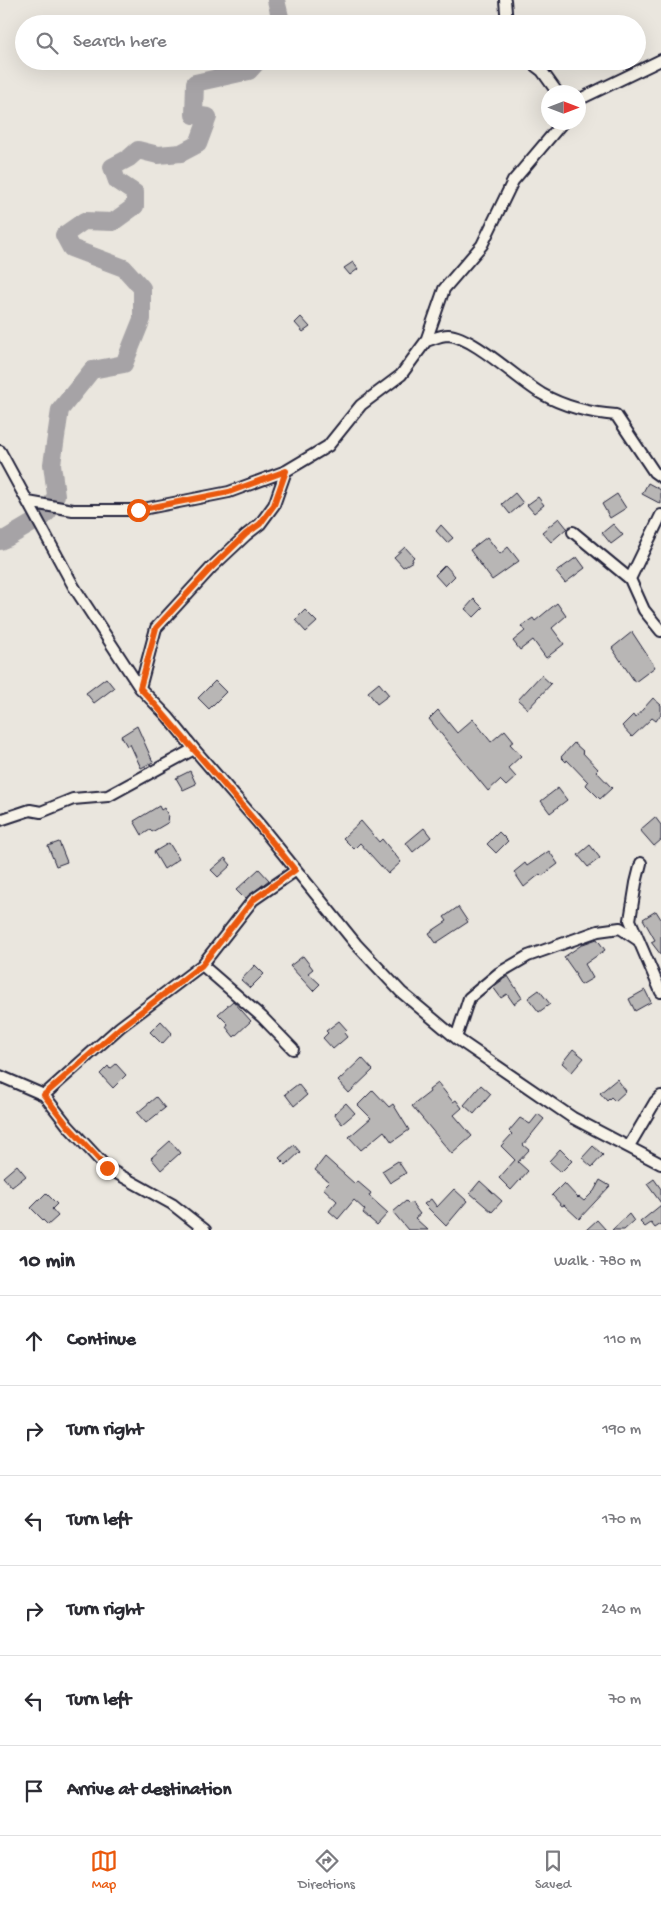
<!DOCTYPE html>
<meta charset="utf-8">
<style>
:root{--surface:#fff;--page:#f2f2f3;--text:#2b2b33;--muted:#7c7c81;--line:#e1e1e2;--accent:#ea580c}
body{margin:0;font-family:"Gochi Hand",sans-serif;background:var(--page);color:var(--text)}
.compass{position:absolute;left:541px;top:85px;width:45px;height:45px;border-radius:50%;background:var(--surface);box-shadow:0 5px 20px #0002;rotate:90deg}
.stop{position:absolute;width:15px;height:15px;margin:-11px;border:4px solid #ea580c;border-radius:50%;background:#fff}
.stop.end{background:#ea580c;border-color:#fff;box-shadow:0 1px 5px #0008}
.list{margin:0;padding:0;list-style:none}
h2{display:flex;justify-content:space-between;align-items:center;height:65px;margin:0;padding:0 20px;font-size:21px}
h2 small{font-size:16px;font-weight:400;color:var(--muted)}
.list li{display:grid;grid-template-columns:32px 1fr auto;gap:15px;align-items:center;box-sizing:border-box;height:90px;padding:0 20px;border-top:1px solid var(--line)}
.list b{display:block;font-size:19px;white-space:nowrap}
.list em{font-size:16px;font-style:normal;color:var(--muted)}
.icon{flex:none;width:28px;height:28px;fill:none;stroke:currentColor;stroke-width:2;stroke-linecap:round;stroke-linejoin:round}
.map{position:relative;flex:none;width:661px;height:1230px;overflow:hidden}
.search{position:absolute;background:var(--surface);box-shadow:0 5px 20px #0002;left:15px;right:15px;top:15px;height:55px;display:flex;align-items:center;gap:12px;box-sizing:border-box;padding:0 18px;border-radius:28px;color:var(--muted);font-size:19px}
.sheet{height:605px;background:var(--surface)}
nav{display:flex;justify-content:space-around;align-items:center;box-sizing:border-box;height:70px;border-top:1px solid var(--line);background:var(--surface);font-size:14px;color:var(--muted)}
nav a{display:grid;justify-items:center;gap:2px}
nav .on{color:var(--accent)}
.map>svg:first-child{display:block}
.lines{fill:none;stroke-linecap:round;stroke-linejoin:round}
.river{stroke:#a6a3a6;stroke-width:18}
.building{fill:#b8b6b5;stroke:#22223b}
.minor-casing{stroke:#22223b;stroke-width:14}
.minor{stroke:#f7f3e8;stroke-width:10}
.route{stroke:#ea580c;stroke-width:6}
</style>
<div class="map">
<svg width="661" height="1230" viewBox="0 0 661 1230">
<rect width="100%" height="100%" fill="#eae6de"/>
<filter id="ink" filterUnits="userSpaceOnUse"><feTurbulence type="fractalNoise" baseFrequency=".02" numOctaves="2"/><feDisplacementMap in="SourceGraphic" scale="10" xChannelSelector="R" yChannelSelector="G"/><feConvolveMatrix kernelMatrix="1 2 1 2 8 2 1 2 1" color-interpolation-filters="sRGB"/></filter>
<g filter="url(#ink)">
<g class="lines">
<path class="river" d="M276 0 280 17 279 24
M42 518 48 512 56 495 52 464 60 410 92 370 124 364 142 319V288L124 268 71 248 64 235 84 221 113 222 135 206V193L117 181 112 167 129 158 138 150 158 155 181 153 198 144 208 117 194 115 195 83 249 71 258 61
M0 541 7 538 34 522"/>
</g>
<path class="building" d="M353 262 358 269 350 275 344 268Z
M301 317 310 327 303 332 295 323Z
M648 483 661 490V504L642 494Z
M515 493 523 503 510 514 502 504Z
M617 494 626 508 610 518 602 504Z
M538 497 544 505 534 513 527 505Z
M559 518 567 528 551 542 542 532Z
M613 524 623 535 611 544 602 533Z
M441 525 453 538 447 543 436 531Z
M487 537 500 554 508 547 519 561 492 580 470 550Z
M405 547 414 557 412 559 413 561 403 567 394 557Z
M577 557 585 568 565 583 556 572Z
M445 565 455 576 445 586 435 575Z
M474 599 483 608 474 617 465 609Z
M557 603 566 616 552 628 564 644 546 658 533 640 520 650 513 641 525 631 521 626 533 618 535 621Z
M305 610 317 622 306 632 295 620Z
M632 632 655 667 635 682 612 648Z
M541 675 551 684 528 709 518 700Z
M106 678 114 688 94 703 86 693Z
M215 681 226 692 209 709 198 698Z
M379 683 389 695 377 704 368 692Z
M653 698 661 705V714L656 721 652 718 632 737 622 726 633 715 635 718Z
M438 710 457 733 473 719 491 742 505 730 514 741 510 744 521 756 508 768 516 777 506 786 500 780 488 791 429 719Z
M137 726 153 762 141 768 130 744 127 746 121 736Z
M574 743 583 751 582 752 598 769 596 771 612 788 600 799 586 785 588 782 567 760 566 762 561 757Z
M190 771 196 784 183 790 176 778Z
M558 788 567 800 550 813 541 801Z
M159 806 161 810 164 808 169 817 167 819 169 822 152 832 150 830 142 835 134 821Z
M655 817 661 825V840L654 846 640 830Z
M361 821 379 842 382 839 401 862 388 874 360 843 354 849 343 838Z
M424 828 431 837 413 852 406 843Z
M499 832 508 841 496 853 487 844Z
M59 842 67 862 56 866 48 846Z
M169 843 179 859 164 869 154 852Z
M590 845 600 858 588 867 578 855Z
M549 851 558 864 542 876 540 874 524 887 514 872 525 863 527 866Z
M225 858 231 865 218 877 211 870Z
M259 869 269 880 245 899 236 890Z
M458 907 468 922 436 943 429 933 447 921 444 917Z
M656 911 661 919V955L651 942 655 940 643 919Z
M597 939 605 950 585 964 593 978 581 985 575 975 576 974 564 957 583 944Z
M303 956 313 969 308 973 320 984 313 991 290 966Z
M255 965 264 974 250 988 241 980Z
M508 976 522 998 514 1004 507 994 501 998 493 987Z
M539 990 550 1004 539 1012 528 998Z
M645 990 651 1002 635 1011 629 999Z
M233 1001 251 1021 234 1037 226 1027 228 1024 218 1014Z
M161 1021 172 1033 162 1044 150 1032Z
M339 1021 347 1030 344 1033 347 1037 333 1049 323 1038 328 1033 326 1031Z
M573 1049 584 1058 572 1072 562 1063Z
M362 1058 373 1070 349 1093 338 1081Z
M116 1064 126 1075 113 1088 100 1074 108 1066 110 1069Z
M617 1079 626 1091 615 1101 611 1097 607 1101 600 1093Z
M438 1083 453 1102 456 1100 462 1108 454 1115 472 1136 452 1154 412 1106 430 1092 429 1090Z
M298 1084 307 1095 294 1106 285 1094Z
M481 1085 491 1094 474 1114 464 1105Z
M373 1090 389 1107 393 1104 409 1130 392 1142 384 1131 361 1150 349 1137 371 1118 358 1105Z
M156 1097 165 1108 146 1123 137 1113Z
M346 1103 355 1113 342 1124 334 1114Z
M538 1114 544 1119 523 1145 529 1150 518 1162 528 1171 511 1190 499 1178 515 1160 501 1146 512 1134 509 1131 520 1118 530 1124Z
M170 1141 180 1153 161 1170 151 1158Z
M294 1145 300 1152 286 1165 279 1158Z
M593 1146 603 1155 592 1167 582 1158Z
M560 1149 572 1161 561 1172 549 1161Z
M325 1157 355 1184 357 1181 371 1193 369 1196 388 1213 377 1225 363 1213 365 1210 354 1200 338 1219 329 1211 337 1201 323 1188 329 1182 315 1170Z
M398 1161 406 1173 390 1183 382 1171Z
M17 1165 26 1176 12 1187 3 1177Z
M654 1179 661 1189V1203L647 1184Z
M600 1180 610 1186 579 1219 564 1205 562 1206 552 1195 564 1183 578 1198 579 1197 584 1201 594 1191Z
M480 1181 502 1201 492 1212 470 1193Z
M454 1189 467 1201 446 1226 424 1204 431 1199 437 1207Z
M46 1193 57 1204 52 1209 58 1216 48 1225 31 1208Z
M406 1201 409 1204 411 1202 420 1214 415 1218 428 1230H408L393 1212Z
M661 1205V1224L655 1228 651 1223 645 1227 640 1222Z
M629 1214 634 1221 624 1230H612Z
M597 1220 606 1230H586Z"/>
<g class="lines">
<defs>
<path id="minor" d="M505 0 507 24
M529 61 542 71 557 92
M578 100 661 60
M426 341C433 339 441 335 448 335 473 336 519 381 542 394 565 407 590 413 616 415L654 472 661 477
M0 451 74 587 140 688 168 717 194 749 259 824 356 944 401 992 456 1038 573 1118 661 1164
M28 502 73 510H138L229 492 286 471
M573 532 630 579 644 610 661 631
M630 579 661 515
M140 688 156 628 211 568 246 535 260 524 274 505 286 471 328 446 361 405 401 375 426 341 444 289 482 245 513 181 563 122
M0 820 30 810 41 812 73 799 108 796 194 749
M641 863 636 883 630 920 661 992
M202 965 262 1017 293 1049
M456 1038 469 998 499 973 528 956 598 931 620 928 638 940
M0 1076 44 1095 68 1126 107 1168 172 1204 205 1230
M44 1095 120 1027 202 965 253 900 295 871
M629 1146 655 1102 661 1096"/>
</defs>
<use href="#minor" class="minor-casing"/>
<use href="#minor" class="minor"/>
</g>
</g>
<g class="lines" filter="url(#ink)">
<path class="route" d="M107 1168 68 1126 44 1095 120 1028 202 965 253 900 295 870C263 830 230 791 196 752 177 731 160 709 140 688L156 628 211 568 246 534 260 524 274 505 286 471 229 492 138 510"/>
</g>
</svg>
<svg class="compass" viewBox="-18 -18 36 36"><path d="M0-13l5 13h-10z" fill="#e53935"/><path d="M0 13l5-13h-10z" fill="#7c7c81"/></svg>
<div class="stop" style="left:138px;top:510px"></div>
<div class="stop end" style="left:107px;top:1168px"></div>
<div class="search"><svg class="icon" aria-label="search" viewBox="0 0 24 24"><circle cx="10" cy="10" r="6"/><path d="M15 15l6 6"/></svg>Search here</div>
</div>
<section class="sheet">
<h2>10 min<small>Walk · 780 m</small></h2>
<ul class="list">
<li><svg class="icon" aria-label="ahead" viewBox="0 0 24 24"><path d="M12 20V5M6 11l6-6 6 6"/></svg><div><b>Continue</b></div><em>110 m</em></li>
<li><svg class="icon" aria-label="right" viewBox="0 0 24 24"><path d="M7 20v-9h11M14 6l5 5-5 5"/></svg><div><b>Turn right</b></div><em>190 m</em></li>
<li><svg class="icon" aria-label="left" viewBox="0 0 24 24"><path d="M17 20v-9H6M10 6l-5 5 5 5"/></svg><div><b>Turn left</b></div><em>170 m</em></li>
<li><svg class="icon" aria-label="right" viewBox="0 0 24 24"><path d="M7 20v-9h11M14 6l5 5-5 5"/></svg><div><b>Turn right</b></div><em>240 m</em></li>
<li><svg class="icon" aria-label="left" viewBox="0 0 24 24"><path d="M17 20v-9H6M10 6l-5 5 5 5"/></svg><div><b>Turn left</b></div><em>70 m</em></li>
<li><svg class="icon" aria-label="arrive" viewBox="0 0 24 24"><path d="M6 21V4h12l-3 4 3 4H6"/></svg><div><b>Arrive at destination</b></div></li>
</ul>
</section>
<nav>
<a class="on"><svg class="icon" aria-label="map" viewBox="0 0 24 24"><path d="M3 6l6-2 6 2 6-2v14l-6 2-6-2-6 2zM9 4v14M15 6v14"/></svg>Map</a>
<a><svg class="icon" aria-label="directions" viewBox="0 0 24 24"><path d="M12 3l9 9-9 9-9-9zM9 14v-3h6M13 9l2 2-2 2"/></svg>Directions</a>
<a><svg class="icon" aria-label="saved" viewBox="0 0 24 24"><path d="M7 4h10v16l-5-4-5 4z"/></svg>Saved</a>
</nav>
